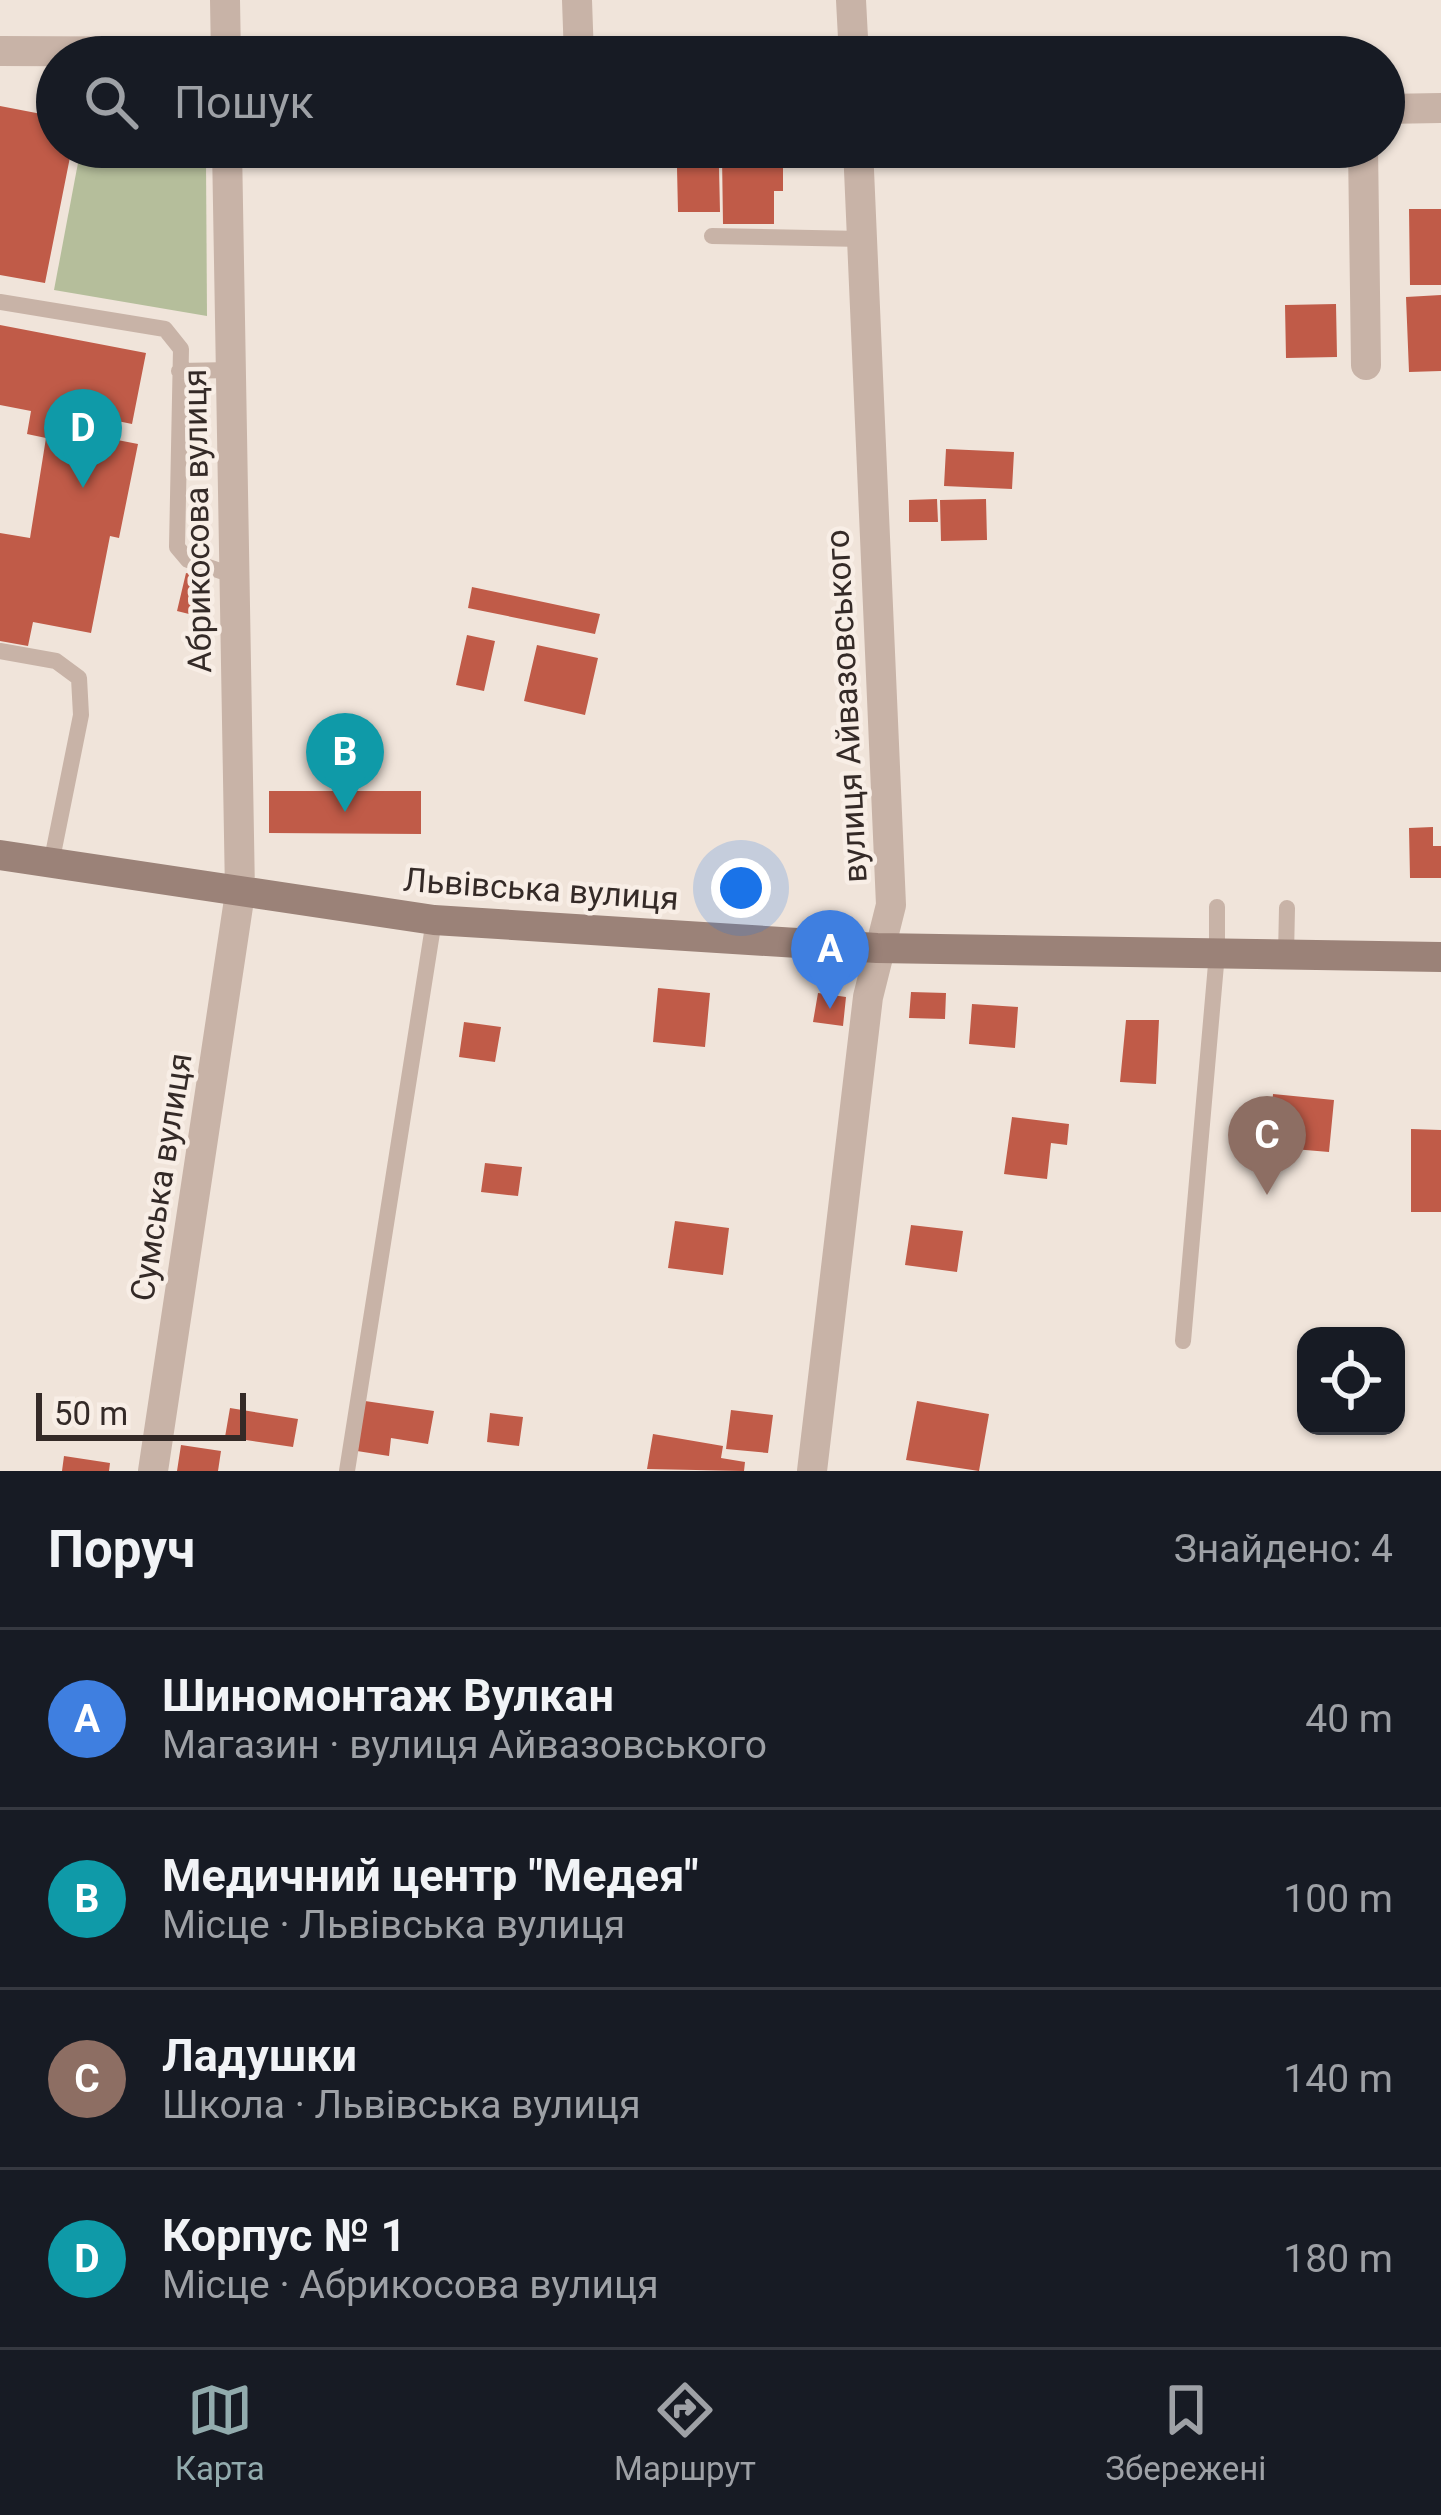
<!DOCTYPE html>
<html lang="uk">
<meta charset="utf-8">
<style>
:root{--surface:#171b24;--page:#20242c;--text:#f1f3f6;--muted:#9ea1a6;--line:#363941;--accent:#92abad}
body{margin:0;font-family:Roboto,sans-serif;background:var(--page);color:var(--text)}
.controls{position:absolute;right:36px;bottom:36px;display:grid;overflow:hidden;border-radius:24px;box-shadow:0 3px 9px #0004}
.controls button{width:108px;height:108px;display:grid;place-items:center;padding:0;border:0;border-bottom:3px solid var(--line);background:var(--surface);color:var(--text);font:60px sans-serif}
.scale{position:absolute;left:36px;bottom:30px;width:210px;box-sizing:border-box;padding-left:12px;border:6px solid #342a27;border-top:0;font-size:33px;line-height:42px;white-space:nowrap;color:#342a27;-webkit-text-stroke:9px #f8eee6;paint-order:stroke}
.you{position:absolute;left:741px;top:888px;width:42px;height:42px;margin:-30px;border:9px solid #fff;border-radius:50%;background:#1a73e8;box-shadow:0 0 0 18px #1a73e833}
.badge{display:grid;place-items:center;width:78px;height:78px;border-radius:50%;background:var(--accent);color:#fff;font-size:39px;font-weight:700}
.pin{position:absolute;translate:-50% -99px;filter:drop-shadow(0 3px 6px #0008)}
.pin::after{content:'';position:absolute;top:63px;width:42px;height:36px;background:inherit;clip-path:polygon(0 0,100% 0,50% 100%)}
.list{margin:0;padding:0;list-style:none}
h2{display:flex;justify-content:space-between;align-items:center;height:156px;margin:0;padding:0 48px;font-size:51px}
h2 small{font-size:39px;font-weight:400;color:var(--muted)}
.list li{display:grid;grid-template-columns:78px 1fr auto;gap:36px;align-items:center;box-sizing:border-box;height:180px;padding:0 48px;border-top:3px solid var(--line)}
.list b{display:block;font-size:45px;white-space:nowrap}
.list p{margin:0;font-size:39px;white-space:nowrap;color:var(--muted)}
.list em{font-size:39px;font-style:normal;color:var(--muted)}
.icon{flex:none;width:66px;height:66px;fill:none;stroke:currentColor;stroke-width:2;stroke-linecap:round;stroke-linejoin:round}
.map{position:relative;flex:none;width:1441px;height:1471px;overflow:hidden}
.search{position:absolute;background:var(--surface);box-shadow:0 3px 9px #0004;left:36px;right:36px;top:36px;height:132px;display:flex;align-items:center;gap:30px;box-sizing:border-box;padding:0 42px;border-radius:66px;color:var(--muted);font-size:45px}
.sheet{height:876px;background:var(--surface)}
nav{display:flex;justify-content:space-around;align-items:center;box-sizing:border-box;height:168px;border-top:3px solid var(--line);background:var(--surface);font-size:33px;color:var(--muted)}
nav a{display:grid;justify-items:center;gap:6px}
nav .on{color:var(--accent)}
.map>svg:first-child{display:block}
.green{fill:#b5be9b}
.building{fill:#c05b48}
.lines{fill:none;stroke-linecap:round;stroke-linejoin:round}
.lane{stroke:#c8b3a7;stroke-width:16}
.street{stroke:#c8b3a7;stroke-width:30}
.secondary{stroke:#9b8278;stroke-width:30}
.labels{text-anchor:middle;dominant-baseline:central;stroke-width:9;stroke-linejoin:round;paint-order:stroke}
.street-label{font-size:33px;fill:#342a27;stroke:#f8eee6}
</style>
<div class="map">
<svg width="1441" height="1471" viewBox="0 0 1441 1471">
<rect width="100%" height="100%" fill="#f0e4da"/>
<path class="green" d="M81 147H126L206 161 207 316 54 290Z"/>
<path class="building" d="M0 106 57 117V147H72L45 283 0 275Z
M783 155V191H774V224H723L722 156Z
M719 167 720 212H678L677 168Z
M1409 209H1441V285H1410Z
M1441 295V371L1409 372 1406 297Z
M1336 304 1337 357 1286 358 1285 305Z
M0 325 146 353 132 424 74 412 71 431 138 444 119 538 110 536 91 633 33 622 28 646 0 641V533L30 538 46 438 27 434 31 411 0 405Z
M946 449 1014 452 1012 489 944 486Z
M937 499 938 522H909V500Z
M986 499 987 540 941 541 940 500Z
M186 573 209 578 201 617 177 611Z
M472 587 600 614 595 634 468 608Z
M467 635 495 641 484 691 456 685Z
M537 645 598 658 585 715 524 701Z
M269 791H421V834L269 833Z
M1433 827V846H1441V878H1410L1409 828Z
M658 988 710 993 705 1047 653 1042Z
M911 992 946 993 945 1019 909 1018Z
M818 993 846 997 843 1026 813 1022Z
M972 1004 1018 1007 1015 1048 969 1044Z
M1126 1020H1159L1156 1084 1120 1082Z
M464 1022 501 1027 495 1062 459 1057Z
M1273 1094 1334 1100 1329 1152 1233 1144 1235 1118 1271 1121Z
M1012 1117 1069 1124 1067 1145 1051 1143 1047 1179 1004 1174Z
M1411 1129 1441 1130V1212H1411Z
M485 1163 522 1167 518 1196 481 1192Z
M675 1221 729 1228 723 1275 668 1268Z
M911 1225 963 1231 957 1272 905 1265Z
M365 1401 434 1411 428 1444 391 1438 389 1456 357 1451Z
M917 1401 989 1414 979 1471 906 1460Z
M230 1408 298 1419 293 1447 225 1437Z
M731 1410 773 1415 768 1453 726 1449Z
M490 1413 523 1417 519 1446 487 1442Z
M653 1434 723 1446 721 1458 745 1462 744 1471 647 1469Z
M181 1445 221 1451 218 1471H177Z
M64 1456 110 1463 109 1471H62Z"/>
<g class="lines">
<path class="lane" d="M712 236 862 239
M0 302 165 329 181 349 177 547 188 560 235 576
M179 371 231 370
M0 651 56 661 79 678 81 715 51 864
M1286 955 1287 908
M1183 1341 1217 953V907
M347 1471 434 920"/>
<path class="street" d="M225 0 226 57
M577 0 579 57
M851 0 854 57
M0 51 226 52 257 57
M1384 109 1441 108
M1363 147 1366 365
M153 1471 240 893 227 147
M812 1471 868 997 891 905 858 147"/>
<path class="secondary" d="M0 855 434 920 877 948 1441 957"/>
</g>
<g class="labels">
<g class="street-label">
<text transform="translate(197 521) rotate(-91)">Абрикосова вулиця</text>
<text transform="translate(846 706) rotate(-93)">вулиця Айвазовського</text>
<text transform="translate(541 889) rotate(4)">Львівська вулиця</text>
<text transform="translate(161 1177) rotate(-81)">Сумська вулиця</text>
</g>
</g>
</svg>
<div class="controls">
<button><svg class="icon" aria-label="locate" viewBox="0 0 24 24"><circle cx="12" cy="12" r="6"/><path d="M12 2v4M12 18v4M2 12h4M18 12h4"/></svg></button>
</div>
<div class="scale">50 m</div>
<div class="you"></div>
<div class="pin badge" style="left:830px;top:1009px;background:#3f7fe0">A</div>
<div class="pin badge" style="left:345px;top:812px;background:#0f9aa8">B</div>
<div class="pin badge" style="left:1267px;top:1195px;background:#8d6e63">C</div>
<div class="pin badge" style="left:83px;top:488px;background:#0f9aa8">D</div>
<div class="search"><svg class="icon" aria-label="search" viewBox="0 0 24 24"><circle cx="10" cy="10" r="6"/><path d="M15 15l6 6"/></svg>Пошук</div>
</div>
<section class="sheet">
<h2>Поруч<small>Знайдено: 4</small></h2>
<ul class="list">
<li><span class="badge" style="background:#3f7fe0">A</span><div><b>Шиномонтаж Вулкан</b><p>Магазин · вулиця Айвазовського</p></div><em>40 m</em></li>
<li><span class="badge" style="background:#0f9aa8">B</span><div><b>Медичний центр &quot;Медея&quot;</b><p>Місце · Львівська вулиця</p></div><em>100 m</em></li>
<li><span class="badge" style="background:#8d6e63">C</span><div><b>Ладушки</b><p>Школа · Львівська вулиця</p></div><em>140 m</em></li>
<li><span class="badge" style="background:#0f9aa8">D</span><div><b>Корпус № 1</b><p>Місце · Абрикосова вулиця</p></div><em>180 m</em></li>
</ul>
</section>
<nav>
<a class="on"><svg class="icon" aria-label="map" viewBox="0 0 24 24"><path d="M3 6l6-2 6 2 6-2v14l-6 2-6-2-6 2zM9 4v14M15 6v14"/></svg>Карта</a>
<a><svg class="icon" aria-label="directions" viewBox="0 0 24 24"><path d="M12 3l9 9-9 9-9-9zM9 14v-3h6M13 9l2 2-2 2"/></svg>Маршрут</a>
<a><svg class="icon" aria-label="saved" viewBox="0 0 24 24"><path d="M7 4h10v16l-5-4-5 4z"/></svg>Збережені</a>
</nav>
